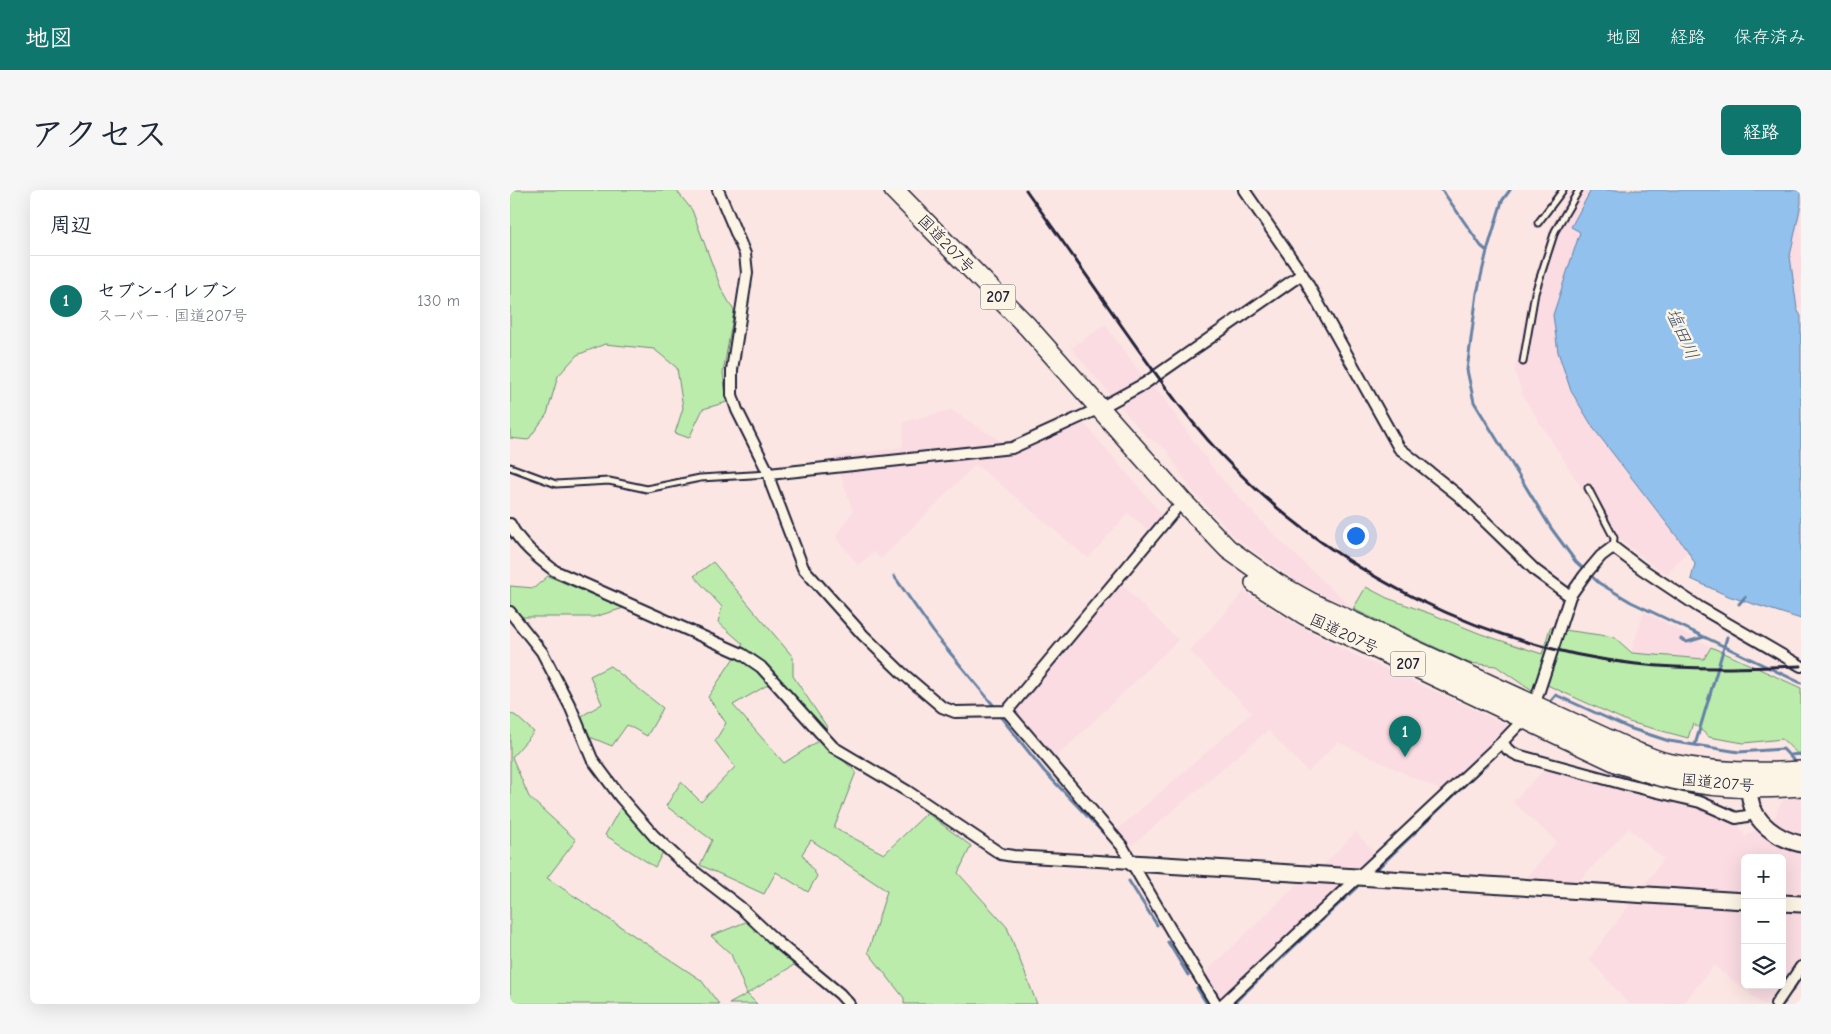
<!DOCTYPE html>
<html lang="ja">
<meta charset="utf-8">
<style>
:root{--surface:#fff;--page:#f6f6f7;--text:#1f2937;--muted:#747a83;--line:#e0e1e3;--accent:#0f766e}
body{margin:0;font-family:"Comic Neue","Klee One",sans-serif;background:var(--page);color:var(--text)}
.controls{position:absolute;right:15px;bottom:15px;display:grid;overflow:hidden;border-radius:8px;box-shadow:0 5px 20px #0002}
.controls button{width:45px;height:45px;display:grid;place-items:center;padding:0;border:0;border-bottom:1px solid var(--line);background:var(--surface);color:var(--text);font:25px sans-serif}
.you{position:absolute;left:845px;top:345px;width:18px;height:18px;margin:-12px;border:4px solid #fff;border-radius:50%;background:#1a73e8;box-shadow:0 0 0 8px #1a73e833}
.badge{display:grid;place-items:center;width:32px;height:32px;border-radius:50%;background:var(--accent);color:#fff;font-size:16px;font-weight:700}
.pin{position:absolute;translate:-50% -41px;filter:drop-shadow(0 1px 2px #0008)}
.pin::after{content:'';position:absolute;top:26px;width:18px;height:15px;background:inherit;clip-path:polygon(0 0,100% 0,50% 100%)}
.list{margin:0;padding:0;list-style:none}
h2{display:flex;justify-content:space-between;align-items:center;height:65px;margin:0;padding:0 20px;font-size:21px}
h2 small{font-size:16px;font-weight:400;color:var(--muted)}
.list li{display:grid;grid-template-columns:32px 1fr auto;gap:15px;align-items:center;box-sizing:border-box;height:90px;padding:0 20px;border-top:1px solid var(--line)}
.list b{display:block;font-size:19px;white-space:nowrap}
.list p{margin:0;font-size:16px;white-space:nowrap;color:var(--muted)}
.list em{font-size:16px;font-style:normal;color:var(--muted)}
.icon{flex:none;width:28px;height:28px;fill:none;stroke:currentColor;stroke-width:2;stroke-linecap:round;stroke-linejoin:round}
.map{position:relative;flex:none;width:1291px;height:814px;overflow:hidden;border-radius:8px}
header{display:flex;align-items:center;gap:30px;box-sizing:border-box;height:70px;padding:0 25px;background:var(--accent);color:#fff}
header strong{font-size:24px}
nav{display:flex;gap:28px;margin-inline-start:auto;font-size:18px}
.intro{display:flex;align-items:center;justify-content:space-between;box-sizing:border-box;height:120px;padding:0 30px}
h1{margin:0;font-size:35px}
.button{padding:12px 22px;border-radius:8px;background:var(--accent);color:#fff;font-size:18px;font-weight:700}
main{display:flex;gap:30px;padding:0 30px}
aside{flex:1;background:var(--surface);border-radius:8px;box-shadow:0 5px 20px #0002}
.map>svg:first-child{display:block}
.built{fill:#fadce2}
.green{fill:#bbecac;stroke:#6e8774;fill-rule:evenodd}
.water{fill:#91c1ec;stroke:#6581a5}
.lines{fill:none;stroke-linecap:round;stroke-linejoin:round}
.stream{stroke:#6581a5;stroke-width:3}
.lane-casing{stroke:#22223b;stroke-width:9}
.street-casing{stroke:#22223b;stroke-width:14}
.secondary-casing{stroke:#22223b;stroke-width:19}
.highway-casing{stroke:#22223b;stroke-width:22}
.lane{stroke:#fcf5e5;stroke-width:5}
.street{stroke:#fcf5e5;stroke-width:10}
.secondary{stroke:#fcf5e5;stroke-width:15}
.highway{stroke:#fcf5e5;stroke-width:19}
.rail{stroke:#22223b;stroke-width:3}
.labels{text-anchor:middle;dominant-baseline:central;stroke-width:5;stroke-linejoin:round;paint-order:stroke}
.shield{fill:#fcf5e5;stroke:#63616e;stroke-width:1}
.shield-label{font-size:15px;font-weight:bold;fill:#22223b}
.street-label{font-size:16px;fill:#22223b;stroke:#fcf5e5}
.water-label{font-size:18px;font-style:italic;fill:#435270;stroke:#fcf5e5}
</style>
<header>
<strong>地図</strong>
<nav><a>地図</a><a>経路</a><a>保存済み</a></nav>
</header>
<div class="intro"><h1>アクセス</h1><a class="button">経路</a></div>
<main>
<aside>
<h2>周辺<small></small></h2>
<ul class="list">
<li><span class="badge">1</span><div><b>セブン-イレブン</b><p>スーパー · 国道207号</p></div><em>130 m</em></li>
</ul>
</aside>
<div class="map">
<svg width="1291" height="814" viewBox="0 0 1291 814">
<rect width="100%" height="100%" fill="#fbe6e3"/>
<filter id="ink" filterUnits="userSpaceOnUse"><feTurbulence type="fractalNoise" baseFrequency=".02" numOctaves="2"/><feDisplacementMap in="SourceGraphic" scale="10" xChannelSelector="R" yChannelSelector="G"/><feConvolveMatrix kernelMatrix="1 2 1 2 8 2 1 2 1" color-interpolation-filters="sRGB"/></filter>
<g filter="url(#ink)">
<path class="built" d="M1061 0H1081L1061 37 1070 42 1043 125 1061 201 1084 239 1178 361 1157 384 1140 373 1097 338 1013 206 1005 181 1020 101 1040 38Z
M1291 14V118L1287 119 1280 66Z
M595 135 630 183 646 198 707 284 767 348 843 419 787 392 726 348 681 299 656 259 635 245 561 158Z
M441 220 507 261 572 231 653 326 639 341 618 323 578 368 466 274 371 369 364 362 348 375 326 347 343 321 325 267 393 257 394 232Z
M610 393 668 450 544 569 502 520Z
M734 402 787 435 838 462 1002 537 935 602 828 552 798 582 758 540 621 656 607 640 742 523 680 461Z
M1134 422 1201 457 1194 469 1121 463Z
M1042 572 1190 606 1220 618 1235 647 1266 626 1267 620 1273 611 1284 607H1291V768L1272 793V668H1235V795H1270L1256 814H1252L1204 775 1173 814H1119L1079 769 1154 669 1119 638 1065 695 1014 691 1047 652 1003 612Z
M846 642 866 665 710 810 694 784 791 691 812 677Z"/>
<path class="green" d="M0 0H166L182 20 211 98 224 121 213 183 217 212 193 219 179 248 165 243 173 218 167 178 144 159 95 154 67 165 48 186 37 224 18 250 0 248Z
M203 372 283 467V486L317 537 311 550 346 582 324 638 374 664 417 623 461 656 448 683 497 737 527 814H394V808L358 762 377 701 301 650 292 664 307 686 298 702 266 682 254 704 190 675 202 650 156 616 171 592 191 612 225 577 205 551 216 533 198 507 233 454 208 432 212 417 184 386ZM261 493 310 550 274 573 223 515Z
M38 386 114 418 84 427H0V396L24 398Z
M856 397 877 408 924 425 971 444 1032 464 1040 438 1104 447 1122 463 1194 469 1201 457 1291 498V567L1272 549 1234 553 1199 547 1183 533 1178 548 1119 532 1026 490 1022 501 986 476 959 473 843 419Z
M100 476 153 518 137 546 117 535 102 556 80 547 70 527 92 514 80 486Z
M0 523 6 526 24 542 2 567 19 607 66 650 37 688 191 790 209 814H0Z
M112 615 153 662 145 677 95 645Z
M238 731 284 775 237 804 247 814H219L237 804 221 764 201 746Z"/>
<path class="water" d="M1081 0H1291V14L1280 66 1287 119 1291 126V429L1218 406 1181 389 1185 374 1178 361 1084 239 1061 201 1048 162 1043 125 1070 42 1061 37Z"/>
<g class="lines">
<path class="stream" d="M932 0 971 56 977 61
M1000 0 992 11 977 61 967 103 957 180 964 212 1041 338 1066 372 1089 393 1121 412 1291 493
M384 386 427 447 484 516
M1229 414 1235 407
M1171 449 1177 452 1194 447
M1041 511 1046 505 1119 538 1159 551 1229 562 1273 559 1287 574
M490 526 534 581 600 650
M1002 549 1009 542
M1185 555 1217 447
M1280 565 1291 564
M866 680 987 564
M619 691 647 735
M658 752 678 785
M687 798 697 814
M1282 801 1289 790
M723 814 847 697
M1273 814 1275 812"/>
<defs>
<path id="lane" d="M1028 33 1053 0
M1013 172 1025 103 1045 41 1069 0
M0 277 46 294 99 291 137 299 190 288 259 284
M1078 298 1104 348 1103 357"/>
<path id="street" d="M208 0 235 64 237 83 222 180V205L227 220 259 284 261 294 293 378 353 445 391 482 432 517 445 522 497 521 664 321
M734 0 792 84 889 258 948 305 1026 381 1060 406
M259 284 502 258 590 218 634 194 792 84
M0 334C10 354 28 368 45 381L232 464 251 477 323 557 397 601 491 664 503 666 622 673
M0 422 32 462 61 518 82 569 111 608 144 646 172 672 230 717 266 751 330 804 339 814
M497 521 612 656 662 742 706 814
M992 552 998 560 1007 565 1118 595 1190 612 1226 628 1237 626 1244 622
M713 814 992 552 1014 529 1024 516 1060 406 1074 386 1091 366 1103 357 1132 379 1189 417 1291 476
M1266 814 1291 777"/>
<path id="secondary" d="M1240 588C1240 595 1239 602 1240 608 1244 633 1268 649 1291 654
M622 673 1235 711
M1272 713 1291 714"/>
<path id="highway" d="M384 0 517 136 671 310 718 359 766 393 802 413 1128 563C1137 566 1147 571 1157 573 1200 582 1247 584 1291 581
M745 393 795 425 1108 573C1123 577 1138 583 1153 587 1196 597 1246 600 1291 596"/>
</defs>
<use href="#lane" class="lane-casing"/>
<use href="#street" class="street-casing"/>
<use href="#secondary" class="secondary-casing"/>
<use href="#highway" class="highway-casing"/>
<use href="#lane" class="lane"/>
<use href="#street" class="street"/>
<use href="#secondary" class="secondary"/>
<use href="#highway" class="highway"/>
<path class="rail" d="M516 0C548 45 580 90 611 135 646 184 680 234 723 277 829 384 975 457 1126 474 1181 480 1236 478 1291 476"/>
</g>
</g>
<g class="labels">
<g class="shield">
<rect x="470.5" y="94.5" width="35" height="25" rx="4"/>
<rect x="880.5" y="461.5" width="35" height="25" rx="4"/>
</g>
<g class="shield-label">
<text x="488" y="107">207</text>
<text x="898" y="474">207</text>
</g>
<g class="street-label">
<text transform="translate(436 54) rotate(46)">国道207号</text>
<text transform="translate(834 444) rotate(25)">国道207号</text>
<text transform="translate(1208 593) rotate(5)">国道207号</text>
</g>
<g class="water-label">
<text transform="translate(1172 144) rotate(66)">塩田川</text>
</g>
</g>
</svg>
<div class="controls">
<button>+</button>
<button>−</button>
<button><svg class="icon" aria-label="layers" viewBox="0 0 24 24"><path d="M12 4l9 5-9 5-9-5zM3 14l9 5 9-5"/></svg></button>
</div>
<div class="you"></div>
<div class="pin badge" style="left:895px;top:567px">1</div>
</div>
</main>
